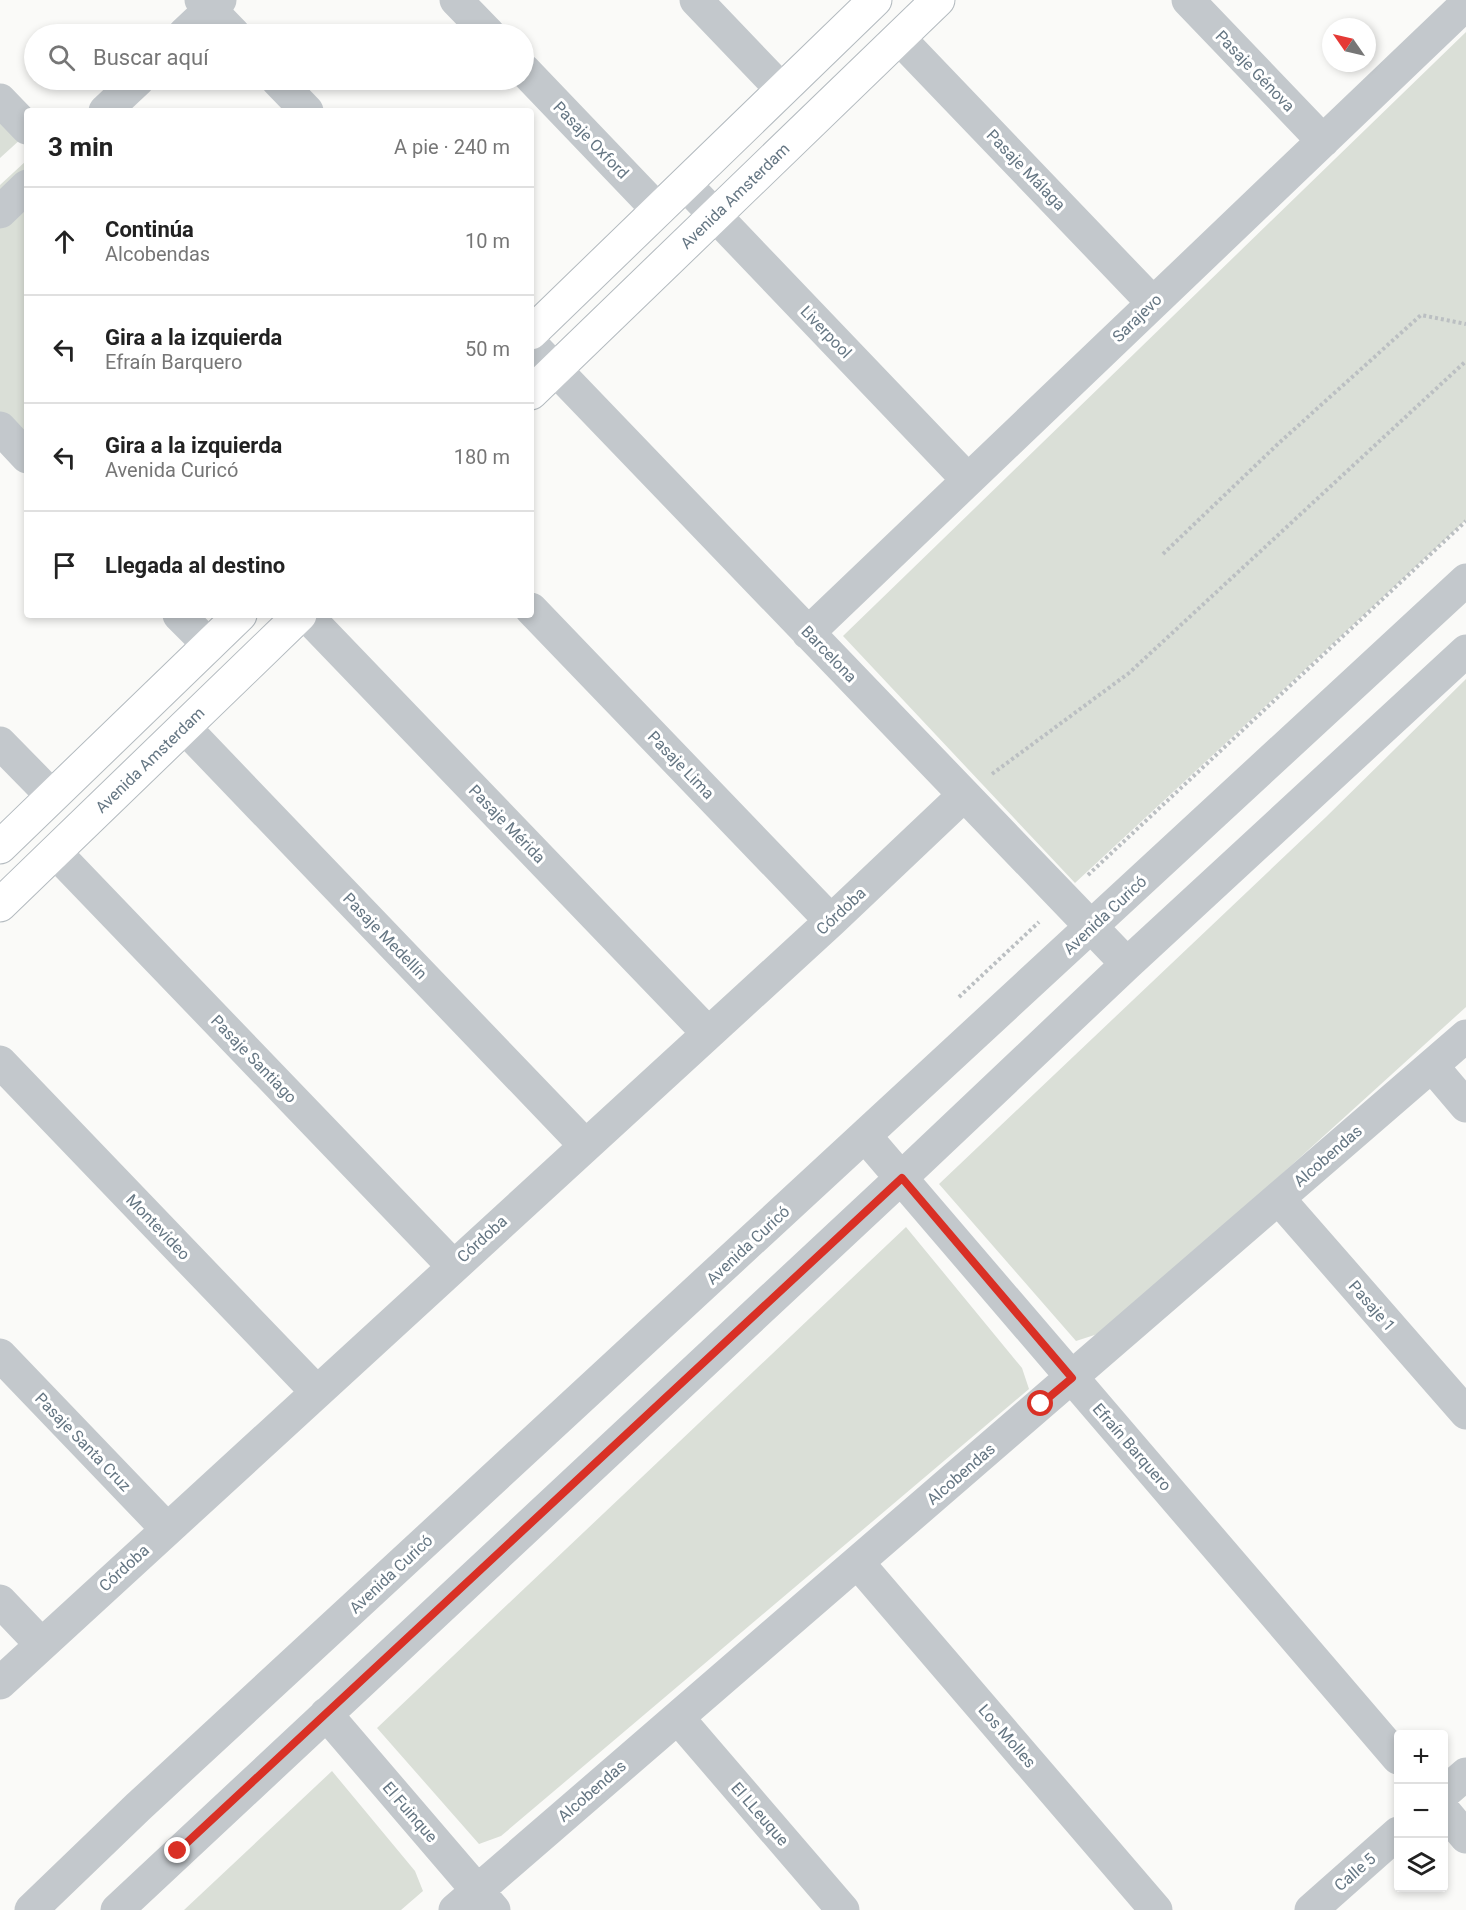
<!DOCTYPE html>
<html lang="es">
<meta charset="utf-8">
<style>
:root{--surface:#fff;--page:#f2f2f2;--text:#222;--muted:#767676;--line:#e0e0e0}
body{margin:0;font-family:Roboto,sans-serif;background:var(--page);color:var(--text)}
.controls{position:absolute;right:18px;bottom:18px;display:grid;overflow:hidden;border-radius:6px;box-shadow:0 3px 9px #0003}
.controls button{width:54px;height:54px;display:grid;place-items:center;padding:0;border:0;border-bottom:2px solid var(--line);background:var(--surface);color:var(--text);font:30px sans-serif}
.compass{position:absolute;left:1322px;top:18px;width:54px;height:54px;border-radius:50%;background:var(--surface);box-shadow:0 3px 9px #0003;rotate:304deg}
.stop{position:absolute;width:18px;height:18px;margin:-14px;border:4px solid #d93025;border-radius:50%;background:#fff}
.stop.end{background:#d93025;border-color:#fff;box-shadow:0 2px 6px #0008}
.list{margin:0;padding:0;list-style:none}
h2{display:flex;justify-content:space-between;align-items:center;height:78px;margin:0;padding:0 24px;font-size:26px}
h2 small{font-size:20px;font-weight:400;color:var(--muted)}
.list li{display:grid;grid-template-columns:39px 1fr auto;gap:18px;align-items:center;box-sizing:border-box;height:108px;padding:0 24px;border-top:2px solid var(--line)}
.list b{display:block;font-size:22px;white-space:nowrap}
.list p{margin:0;font-size:20px;white-space:nowrap;color:var(--muted)}
.list em{font-size:20px;font-style:normal;color:var(--muted)}
.icon{flex:none;width:33px;height:33px;fill:none;stroke:currentColor;stroke-width:2;stroke-linecap:round;stroke-linejoin:round}
.map{position:relative;flex:none;width:1466px;height:1910px;overflow:hidden}
.search{position:absolute;background:var(--surface);box-shadow:0 3px 9px #0003;left:24px;top:24px;width:510px;height:66px;display:flex;align-items:center;gap:15px;box-sizing:border-box;padding:0 21px;border-radius:33px;color:var(--muted);font-size:22px}
.panel{position:absolute;background:var(--surface);box-shadow:0 3px 9px #0003;left:24px;top:108px;width:510px;height:510px;border-radius:6px}
.map>svg:first-child{display:block}
.green{fill:#dadfd7}
.lines{fill:none;stroke-linecap:round;stroke-linejoin:round}
.secondary-casing{stroke:#b3babf;stroke-width:35}
.path{stroke:#bbbfc2;stroke-width:4;stroke-dasharray:3 3;stroke-linecap:butt}
.street{stroke:#c3c8cc;stroke-width:33}
.secondary{stroke:#fff;stroke-width:33}
.route{stroke:#d93025;stroke-width:8}
.labels{text-anchor:middle;dominant-baseline:central;stroke-width:6;stroke-linejoin:round;paint-order:stroke}
.street-label{font-size:16px;fill:#657683;stroke:#fff}
</style>
<div class="map">
<svg width="1466" height="1910" viewBox="0 0 1466 1910">
<rect width="100%" height="100%" fill="#fafaf8"/>
<path class="green" d="M1466 32V520L1075 883 843 636Z
M0 116 22 138 0 158Z
M27 160V442L0 414V185Z
M1466 679V1007L1110 1330 1076 1341 939 1184 1326 817Z
M906 1227 1022 1368 1029 1389 501 1836 479 1844 377 1728Z
M332 1771 415 1871 423 1891 401 1910H184Z"/>
<g class="lines">
<defs>
<path id="secondary" d="M531 333 875 0
M531 393 938 0
M0 847 240 615
M0 905 300 615"/>
</defs>
<use href="#secondary" class="secondary-casing"/>
<path class="path" d="M1163 554 1280 442 1421 315 1466 324
M992 774 1129 673 1466 361
M1088 875 1466 521
M959 997 1039 922"/>
<path class="street" d="M201 0 234 34
M456 0 489 34
M696 0 782 90
M1188 0 1323 141
M184 34 220 0
M899 38 1153 303
M524 70 658 210
M277 80 307 111
M0 100 27 128
M105 111 138 80
M685 184 968 480
M0 212 27 186
M531 344 1127 964
M0 428 27 457
M531 609 831 921
M179 615 209 645
M306 615 708 1033
M808 633 1466 4
M184 727 585 1145
M0 743 52 796
M55 852 453 1266
M0 1062 316 1391
M1432 1066 1466 1106
M865 1136 1398 1758
M1279 1199 1466 1413
M0 1355 167 1529
M858 1563 1156 1910
M0 1601 41 1644
M0 1683 831 921 964 795
M326 1714 494 1910
M678 1718 843 1910
M1444 1793 1466 1774
M1444 1811 1466 1837
M31 1910 138 1807 1466 580
M117 1910 901 1178 1127 964 1466 651
M455 1910 1466 1036
M1311 1910 1398 1833"/>
<use href="#secondary" class="secondary"/>
</g>
<g class="lines">
<path class="route" d="M178 1851 902 1178 1072 1378 1041 1404"/>
</g>
<g class="labels">
<g class="street-label">
<text transform="translate(1255 71) rotate(46)">Pasaje Génova</text>
<text transform="translate(591 140) rotate(46)">Pasaje Oxford</text>
<text transform="translate(1026 170) rotate(46)">Pasaje Málaga</text>
<text transform="translate(735 196) rotate(-44)">Avenida Amsterdam</text>
<text transform="translate(1137 318) rotate(-44)">Sarajevo</text>
<text transform="translate(826 332) rotate(46)">Liverpool</text>
<text transform="translate(829 654) rotate(46)">Barcelona</text>
<text transform="translate(150 760) rotate(-44)">Avenida Amsterdam</text>
<text transform="translate(681 765) rotate(46)">Pasaje Lima</text>
<text transform="translate(507 824) rotate(46)">Pasaje Mérida</text>
<text transform="translate(841 911) rotate(-43)">Córdoba</text>
<text transform="translate(1105 915) rotate(-43)">Avenida Curicó</text>
<text transform="translate(385 936) rotate(46)">Pasaje Medellín</text>
<text transform="translate(254 1059) rotate(46)">Pasaje Santiago</text>
<text transform="translate(1328 1156) rotate(-41)">Alcobendas</text>
<text transform="translate(158 1227) rotate(46)">Montevideo</text>
<text transform="translate(482 1239) rotate(-42)">Córdoba</text>
<text transform="translate(748 1245) rotate(-43)">Avenida Curicó</text>
<text transform="translate(1372 1306) rotate(49)">Pasaje 1</text>
<text transform="translate(83 1442) rotate(46)">Pasaje Santa Cruz</text>
<text transform="translate(1132 1447) rotate(49)">Efraín Barquero</text>
<text transform="translate(961 1474) rotate(-41)">Alcobendas</text>
<text transform="translate(124 1568) rotate(-42)">Córdoba</text>
<text transform="translate(391 1574) rotate(-43)">Avenida Curicó</text>
<text transform="translate(1007 1736) rotate(49)">Los Molles</text>
<text transform="translate(592 1791) rotate(-41)">Alcobendas</text>
<text transform="translate(410 1812) rotate(49)">El Fuinque</text>
<text transform="translate(760 1814) rotate(49)">El LLeuque</text>
<text transform="translate(1355 1872) rotate(-41)">Calle 5</text>
</g>
</g>
</svg>
<div class="controls">
<button>+</button>
<button>−</button>
<button><svg class="icon" aria-label="layers" viewBox="0 0 24 24"><path d="M12 4l9 5-9 5-9-5zM3 14l9 5 9-5"/></svg></button>
</div>
<svg class="compass" viewBox="-18 -18 36 36"><path d="M0-13l5 13h-10z" fill="#e53935"/><path d="M0 13l5-13h-10z" fill="#767676"/></svg>
<div class="stop" style="left:1041px;top:1404px"></div>
<div class="stop end" style="left:178px;top:1851px"></div>
<div class="search"><svg class="icon" aria-label="search" viewBox="0 0 24 24"><circle cx="10" cy="10" r="6"/><path d="M15 15l6 6"/></svg>Buscar aquí</div>
<section class="panel">
<h2>3 min<small>A pie · 240 m</small></h2>
<ul class="list">
<li><svg class="icon" aria-label="ahead" viewBox="0 0 24 24"><path d="M12 20V5M6 11l6-6 6 6"/></svg><div><b>Continúa</b><p>Alcobendas</p></div><em>10 m</em></li>
<li><svg class="icon" aria-label="left" viewBox="0 0 24 24"><path d="M17 20v-9H6M10 6l-5 5 5 5"/></svg><div><b>Gira a la izquierda</b><p>Efraín Barquero</p></div><em>50 m</em></li>
<li><svg class="icon" aria-label="left" viewBox="0 0 24 24"><path d="M17 20v-9H6M10 6l-5 5 5 5"/></svg><div><b>Gira a la izquierda</b><p>Avenida Curicó</p></div><em>180 m</em></li>
<li><svg class="icon" aria-label="arrive" viewBox="0 0 24 24"><path d="M6 21V4h12l-3 4 3 4H6"/></svg><div><b>Llegada al destino</b></div></li>
</ul>
</section>
</div>
